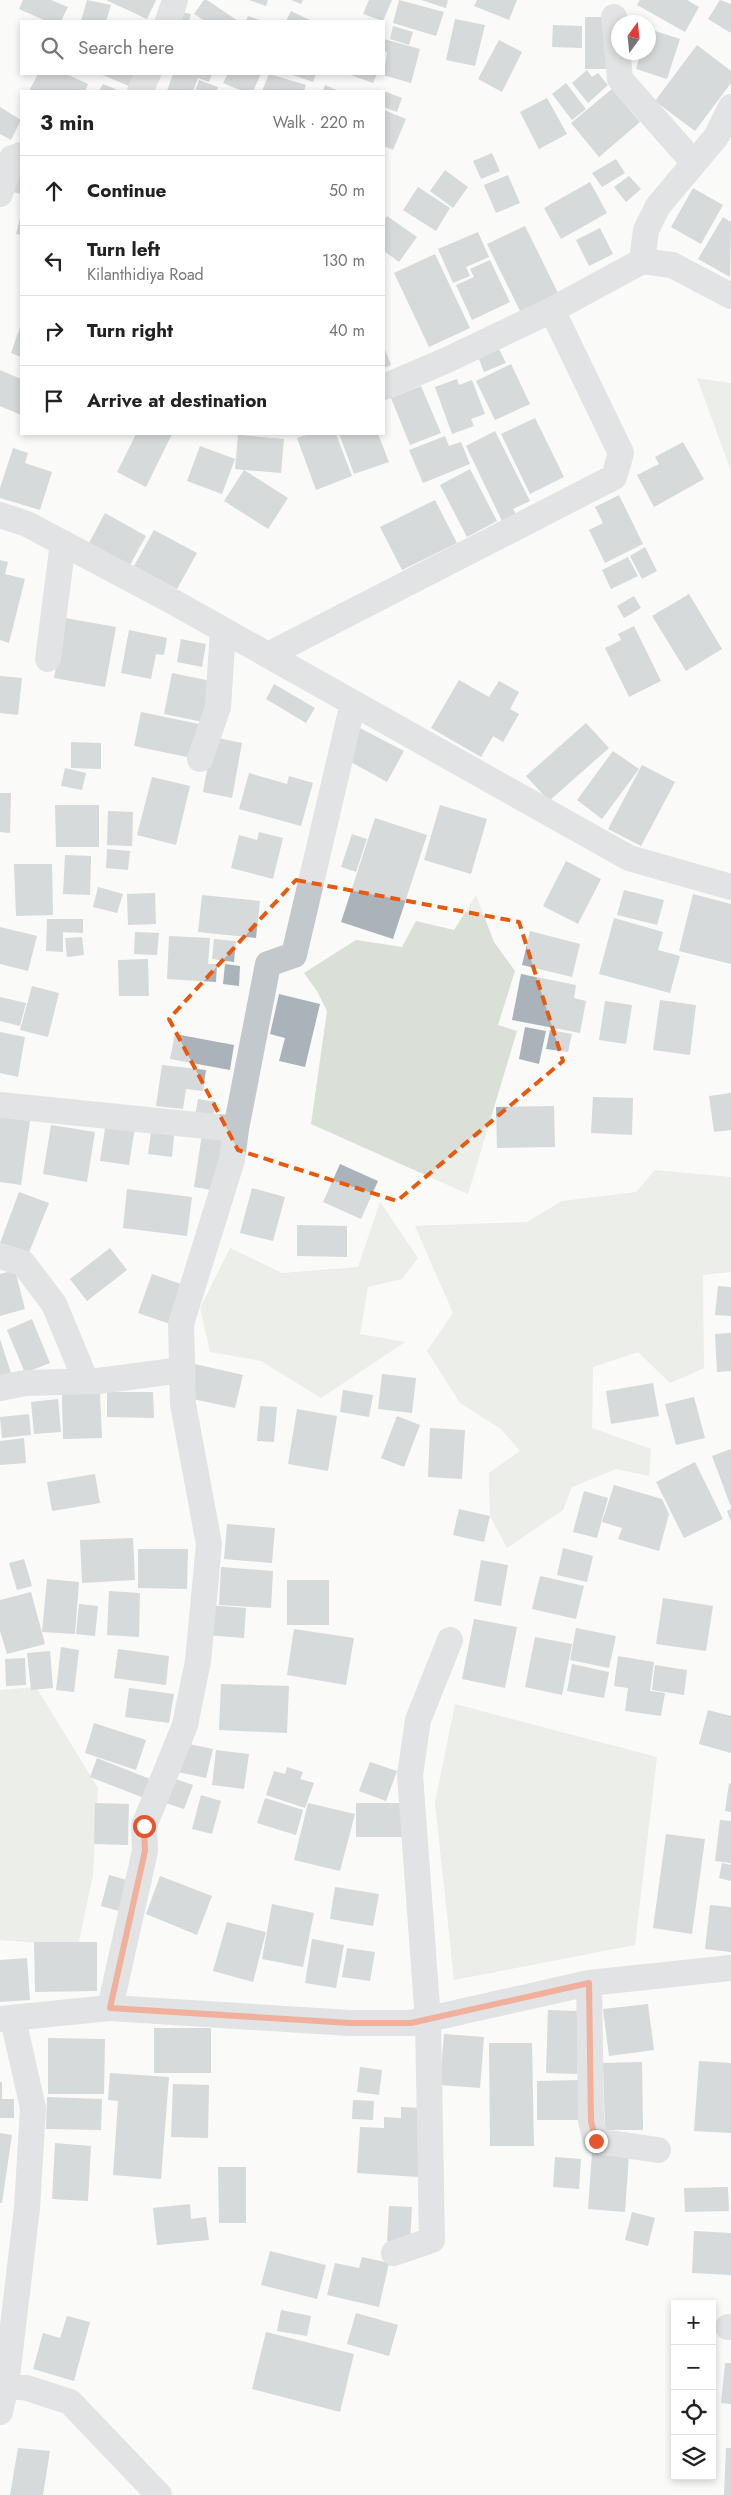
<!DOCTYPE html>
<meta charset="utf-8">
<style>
:root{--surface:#fff;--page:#f2f2f2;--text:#222;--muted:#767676;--line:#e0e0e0}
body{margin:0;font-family:Jost,sans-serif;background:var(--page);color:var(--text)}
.controls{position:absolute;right:15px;bottom:15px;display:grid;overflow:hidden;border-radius:0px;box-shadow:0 2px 8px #0003}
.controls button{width:45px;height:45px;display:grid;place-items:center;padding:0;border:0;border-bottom:1px solid var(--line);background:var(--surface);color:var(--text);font:25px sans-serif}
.compass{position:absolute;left:611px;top:15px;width:45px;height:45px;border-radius:50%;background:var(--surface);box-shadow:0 2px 8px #0003;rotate:15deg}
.stop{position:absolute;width:15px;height:15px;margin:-11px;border:4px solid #e4572e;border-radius:50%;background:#fff}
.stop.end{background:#e4572e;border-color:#fff;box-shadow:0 1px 5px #0008}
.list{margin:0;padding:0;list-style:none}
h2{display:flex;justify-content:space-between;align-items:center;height:65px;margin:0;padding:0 20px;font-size:21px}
h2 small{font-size:16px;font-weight:400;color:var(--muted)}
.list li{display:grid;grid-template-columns:32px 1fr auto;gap:15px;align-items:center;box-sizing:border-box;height:70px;padding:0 20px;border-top:1px solid var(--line)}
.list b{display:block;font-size:19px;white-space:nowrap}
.list p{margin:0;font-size:16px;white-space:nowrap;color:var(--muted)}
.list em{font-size:16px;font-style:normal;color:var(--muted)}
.icon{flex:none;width:28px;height:28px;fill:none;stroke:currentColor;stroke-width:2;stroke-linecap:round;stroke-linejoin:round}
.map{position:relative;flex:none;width:731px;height:2495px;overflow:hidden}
.search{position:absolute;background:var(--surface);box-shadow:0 2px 8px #0003;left:20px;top:20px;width:365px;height:55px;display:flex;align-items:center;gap:12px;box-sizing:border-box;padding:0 18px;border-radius:0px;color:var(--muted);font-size:19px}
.panel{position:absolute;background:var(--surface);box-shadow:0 2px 8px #0003;left:20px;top:90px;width:365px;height:345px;border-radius:0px}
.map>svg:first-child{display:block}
.green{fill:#dadfd7}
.building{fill:#aab3b9}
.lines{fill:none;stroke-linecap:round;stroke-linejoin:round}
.minor{stroke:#c3c8cc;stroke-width:26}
.route{stroke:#e4572e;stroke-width:6}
.marked{fill:none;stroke:#e8590c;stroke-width:4;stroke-dasharray:10 6;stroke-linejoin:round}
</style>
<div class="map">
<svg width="731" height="2495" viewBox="0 0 731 2495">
<rect width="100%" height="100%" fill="#fafaf8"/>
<path class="green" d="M697 378 731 383V471Z
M476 895 494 942 515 971 498 1025 517 1031 468 1194 311 1124 327 1011 317 991 304 973 356 940 402 947 416 921 454 930Z
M655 1170 731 1177V1272L703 1275 704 1368 670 1383 638 1352 593 1367 592 1428 651 1449 649 1476 616 1469 572 1487 563 1510 507 1548 490 1516 489 1473 520 1451 501 1429 460 1403 427 1351 453 1313 415 1226 527 1222 562 1201 636 1192Z
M380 1202 418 1258 402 1279 368 1287 360 1334 405 1342 321 1398 261 1361 210 1352 200 1308 230 1248 282 1273 358 1267Z
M36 1687 98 1788 93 1875 78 1946 0 1940V1690Z
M455 1704 657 1757 635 1945 454 1980 435 1803Z"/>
<path class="building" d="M23 0H51L68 7 61 21H46L19 9Z
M87 0 111 5 106 21H81Z
M106 0H156L147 19Z
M204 0H207L238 21H205L194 14Z
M249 0H268L266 6Z
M291 0H303L301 4Z
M369 0H392L383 21 363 14Z
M399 0 444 12 436 36 393 23Z
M421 0H448L446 8Z
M477 0H517L509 20 474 6Z
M640 0H687L699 7 685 32 637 5Z
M720 0 731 4V33L708 19Z
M177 11 191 14 189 21H175Z
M291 11 312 21H286Z
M248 16 262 21H246Z
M585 17H608L609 69H585Z
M455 19 485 25 475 66 446 60Z
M553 25 582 26V48L552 47Z
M393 26 413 32 409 45 390 39Z
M649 29 680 39 667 79 636 69 641 52H648Z
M384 39 420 49 411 83 379 74H384L387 52 384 51Z
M499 40 522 52 502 92 478 79Z
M697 45 731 71V83L695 131 655 101Z
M587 70 592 77 598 73 608 85 588 103 572 83Z
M38 74H66L88 84 85 91H29Z
M100 74H134L129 86Z
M173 74H212L209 82 198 78 193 91H167Z
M228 74H261L253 91H242L223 83Z
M269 74 306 85 304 91H262Z
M290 74H316L313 82Z
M348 74H377L373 83Z
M199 80 218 87 217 91H195Z
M566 83 586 109 572 120 552 94Z
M103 84 120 91H99Z
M325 85 339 91H323Z
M612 89 640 122 599 157 571 123Z
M384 91 402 98 397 112 384 107Z
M547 98 567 134 539 149 520 112Z
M0 107 21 120 11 140 0 134Z
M384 110 406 119 393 150 384 146Z
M492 153 500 171 481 179 473 161Z
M616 159 625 173 602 187 592 173Z
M21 165V194L9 191Z
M445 170 468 187 453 208 430 191Z
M508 175 520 203 496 213 484 185Z
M629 176 641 189 626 202 614 187Z
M590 182 607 213 561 239 544 208Z
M418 187 450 208 436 231 403 210Z
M693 188 723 205 701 244 671 227Z
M21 215V235L16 234Z
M387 216 417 237 399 262 384 251V220Z
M723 217 731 222 730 277 698 259Z
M525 226 559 295 521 313 487 244Z
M600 228 613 254 589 266 576 240Z
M478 232 489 257 466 267 470 276 453 283 438 249Z
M435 254 470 328 429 347 394 273Z
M490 260 510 302 472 320 456 285 474 277 470 269Z
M21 324V357L11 353Z
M497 345 506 363 484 372 477 354Z
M384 347 391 365 384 368Z
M511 364 530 404 495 420 476 381Z
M0 370 21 379V415L0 406Z
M457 379 459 385 472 380 485 414 471 419 474 426 452 434 435 387Z
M421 386 441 433 410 445 391 398Z
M535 418 564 477 530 494 501 434Z
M495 431 530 501 513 509 516 514 502 521 466 446Z
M136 434H172L146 487 117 472Z
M309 434H336L352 476 316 490 297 438Z
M339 434H378L389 462 354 474Z
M238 435 284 439 281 473 244 470 288 498 268 529 224 501 244 470 235 469Z
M445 436 449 446 461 442 470 464 423 483 409 450Z
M683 442 704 479 654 507 637 475 659 464 655 457Z
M200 446 235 459 222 494 187 481Z
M13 448 28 453 25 463 52 472 40 510 0 498V488Z
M470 469 497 521 467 537 440 485Z
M619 495 643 544 605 563 589 530 603 523 595 507Z
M435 500 457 543 402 570 380 527Z
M105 513 146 536 130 565 89 543Z
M154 530 197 553 177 589 134 566Z
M645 547 657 571 642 579 630 556Z
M628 557 638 576 611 589 602 570Z
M0 560 8 562 5 574 25 579 9 643 0 640Z
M689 594 722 649 686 671 652 616Z
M634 596 641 608 624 618 617 606Z
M65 618 116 627 105 687 54 678Z
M634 626 661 681 629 697 605 648 621 640 618 634Z
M129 630 167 638 164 655 156 654 151 679 121 673Z
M181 639 206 644 202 667 177 662Z
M172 673 211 681 203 722 164 714Z
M0 676 22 678 18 715 0 713Z
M459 680 489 697 499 681 519 692 510 709 519 714 503 742 493 736 481 757 431 728Z
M274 684 315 708 306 723 266 699Z
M141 712 199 724 192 758 134 746Z
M586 723 609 748 549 801 526 776Z
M358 727 404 751 387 782 342 757Z
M213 737 242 743 232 798 203 792Z
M71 742 101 743V769L71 768Z
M613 751 639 769 602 819 577 800Z
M642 765 675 782 641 846 608 829Z
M65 768 86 773 82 790 61 786Z
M249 773 287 784 289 776 313 783 301 826 239 809Z
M152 777 190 786 176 845 137 835Z
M0 793H11L10 833 0 832Z
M55 805H99V847H56Z
M440 805 487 819 471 874 424 860Z
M108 811 133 812 132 846 107 845Z
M375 818 427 835 393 939 341 922Z
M259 832 283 838 273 879 231 868 239 835 257 840Z
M352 834 367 839 356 872 341 867Z
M107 849 130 851 128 870 106 868Z
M65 855 91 856 90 895 63 894Z
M566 861 601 879 578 924 543 906Z
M14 864H52L53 915 16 916Z
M98 887 123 894 117 913 93 907Z
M624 890 664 900 657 925 617 915Z
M155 893 156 924 128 925 127 894Z
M693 894 731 904V964L679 951Z
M202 895 260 901 256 938 198 932Z
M614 918 663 932 658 950 680 956 670 993 599 974Z
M47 919H83V933L63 932V952L46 951Z
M0 927 37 936 28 971 0 964Z
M530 931 580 944 572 977 522 965Z
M135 932 159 933 157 955 134 954Z
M169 936 210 938 208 964H217L216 982 167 979Z
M82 937 84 955 67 957 65 938Z
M214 939 236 941 234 962 212 959Z
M148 959 149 996H119L118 960Z
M225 964 240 966 239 986 223 984Z
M521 974 576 985 574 998 586 1001 580 1033 512 1020Z
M32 986 59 993 48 1037 20 1030Z
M279 994 320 1004 305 1067 279 1061 285 1038 270 1034Z
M0 997 26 1003 20 1026 0 1021Z
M660 1000 696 1005 690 1055 653 1050Z
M605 1001 632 1005 626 1044 599 1040Z
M525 1027 546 1031 539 1064 519 1059Z
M550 1030 572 1034 568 1052 546 1049Z
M0 1032 25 1037 18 1077 0 1073Z
M175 1034 234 1045 230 1070 170 1059Z
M162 1065 206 1070 203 1091 186 1089 183 1109 156 1106Z
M731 1093V1130L714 1132 709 1096Z
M593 1097 633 1098 632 1135 591 1133Z
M198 1099 216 1102 212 1120 195 1116Z
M554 1106 555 1147 497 1148 496 1107Z
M0 1117 30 1121 21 1185 0 1182Z
M106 1122 135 1127 129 1165 100 1161Z
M51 1125 95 1132 87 1182 43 1174Z
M151 1132 174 1135 172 1157 148 1154Z
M202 1134 226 1138 218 1191 194 1187Z
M340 1164 378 1181 361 1219 323 1202Z
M252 1188 285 1197 273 1241 240 1233Z
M127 1189 192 1197 187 1236 123 1228Z
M19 1192 49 1203 28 1255 0 1243Z
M297 1225 347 1226V1257L297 1256Z
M110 1248 127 1270 87 1301 70 1279Z
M15 1270 25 1309 0 1316V1274Z
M152 1274 184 1285 170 1324 138 1313Z
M718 1286 731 1287V1316L715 1315Z
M32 1319 50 1363 25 1373 7 1330Z
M731 1333V1371L717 1372 715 1334Z
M0 1339 12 1376 0 1379Z
M195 1364 243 1375 235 1408 188 1398Z
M382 1374 416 1378 412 1413 378 1409Z
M653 1383 659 1416 611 1424 606 1391Z
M343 1390 373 1395 369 1417 340 1412Z
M107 1392H153L154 1418 107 1417Z
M100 1393 102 1438 63 1439 62 1394Z
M694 1397 705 1438 676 1445 665 1404Z
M58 1399 61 1432 34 1434 31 1402Z
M260 1406 277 1407 274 1442 257 1441Z
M297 1409 337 1416 328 1471 288 1464Z
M29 1414 31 1435 2 1438 0 1417Z
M397 1416 420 1425 404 1467 381 1458Z
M430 1428 465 1430 462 1479 428 1477Z
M24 1438 26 1463 0 1465V1441Z
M731 1449V1507L712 1456Z
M695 1462 723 1519 684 1538 656 1482Z
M95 1474 100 1503 52 1511 47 1482Z
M614 1485 662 1499 669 1514 659 1551 618 1539 622 1528 602 1522Z
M584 1491 608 1498 597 1538 573 1532Z
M459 1509 490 1516 484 1542 453 1535Z
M731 1509V1522L727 1511Z
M227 1524 275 1528 272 1563 224 1559Z
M133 1538 135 1580 82 1583 80 1540Z
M563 1548 593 1556 587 1582 557 1575Z
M138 1549H188L187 1589 138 1588Z
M24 1559 32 1586 17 1590 9 1563Z
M481 1560 508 1565 501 1606 474 1601Z
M221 1567 273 1571 271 1608 219 1605Z
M540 1576 584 1586 576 1619 532 1609Z
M47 1579 79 1582 75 1634 42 1632Z
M287 1580H329V1625H287Z
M109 1591 140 1593 139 1637 107 1635Z
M31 1592 45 1644 7 1654 0 1631V1600Z
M663 1598 713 1606 706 1651 656 1644Z
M79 1604 98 1606 95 1636 76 1634Z
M208 1605 246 1608 244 1638 206 1635Z
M474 1619 517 1627 505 1688 462 1679Z
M576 1628 616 1636 609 1668 570 1660Z
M294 1629 354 1638 346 1685 287 1675Z
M535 1637 572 1644 562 1695 525 1687Z
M61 1647 79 1650 74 1692 56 1690Z
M118 1649 169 1656 166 1685 114 1678Z
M50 1651 53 1688 31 1690 27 1653Z
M618 1656 654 1662 650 1691 665 1693 661 1716 625 1711 628 1688 614 1686Z
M25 1658 26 1685 6 1686 5 1659Z
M572 1664 609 1672 604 1698 567 1691Z
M655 1665 687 1670 684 1695 652 1690Z
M221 1684 289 1686 287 1733 219 1730Z
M129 1688 174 1694 169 1723 125 1717Z
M708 1710 731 1716V1753L699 1744Z
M94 1723 146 1740 136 1770 85 1753Z
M184 1743 213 1749 206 1778 178 1772Z
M216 1750 249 1754 244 1789 212 1785Z
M97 1758 150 1779 144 1798 90 1777Z
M370 1762 397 1771 386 1801 359 1791Z
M287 1767 303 1772 300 1779 314 1783 305 1808 266 1795 274 1771 285 1774Z
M167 1776 193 1785 184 1809 159 1801Z
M729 1783 731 1784V1812L725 1811Z
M201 1795 221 1801 212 1834 192 1829Z
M265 1798 303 1810 296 1835 257 1823Z
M95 1803 129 1804 128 1845 94 1844Z
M308 1803 355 1814 340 1871 294 1860Z
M356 1803H405V1837H356Z
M720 1820 731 1821V1863L715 1861Z
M666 1834 705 1839 692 1934 653 1928Z
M722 1863 731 1865V1881L719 1878Z
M109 1875 127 1880 119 1911 101 1906Z
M160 1876 212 1896 197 1935 146 1914Z
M335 1887 379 1894 373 1926 330 1919Z
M272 1904 314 1913 303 1967 262 1959Z
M710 1905 731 1907V1952L705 1949Z
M227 1922 266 1932 253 1982 213 1971Z
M312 1939 344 1945 336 1988 305 1983Z
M34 1942H97V1991L35 1992Z
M347 1948 375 1952 370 1981 342 1977Z
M27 1958 30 2000 0 2002V1960Z
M648 2004 654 2050 609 2056 603 2009Z
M548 2010 579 2011 577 2074 546 2073Z
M154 2028H211V2073H154Z
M444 2034 484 2037 480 2088 440 2085Z
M48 2038 105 2039 104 2094H48Z
M489 2043H532L534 2146H490Z
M699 2061 731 2063V2133L694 2131Z
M642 2062 643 2130H605L603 2063Z
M360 2067 382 2070 379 2095 357 2092Z
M110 2073 169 2077 161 2179 113 2175 118 2101 108 2100Z
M580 2080 581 2120H537V2081Z
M0 2082H2V2099H14V2118H0Z
M173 2084 209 2085 208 2138 171 2137Z
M47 2097 102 2099 101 2130 46 2129Z
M353 2100 374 2101 373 2120 352 2119Z
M401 2107 421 2108 418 2177 357 2173 360 2127 384 2128V2117L401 2118Z
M0 2133 12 2135 2 2203H0Z
M55 2143 91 2146 88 2201 52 2199Z
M592 2152 629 2155 625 2212 588 2209Z
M555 2157 581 2159 579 2189 553 2187Z
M218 2167H246V2223H219Z
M728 2187 729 2211 685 2212 684 2188Z
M190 2204 191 2219 206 2217 209 2240 157 2245 153 2208Z
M389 2206 412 2207 410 2242 387 2241Z
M632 2212 655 2218 648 2246 625 2240Z
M694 2231 731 2233V2275L692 2273Z
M270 2251 326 2265 317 2299 261 2285Z
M362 2257 389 2263 379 2307 327 2295 335 2263 359 2268Z
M281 2310 311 2316 307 2336 277 2331Z
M356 2313 398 2325 389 2356 347 2344Z
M67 2316 90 2322 74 2381 33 2369 43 2333 60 2338Z
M266 2332 354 2354 340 2412 252 2389Z
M725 2363H731V2404L721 2403Z
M18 2448 50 2451 43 2495H10Z
M726 2448H731V2495H724Z"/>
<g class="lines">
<path class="minor" d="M614 17 620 79 694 163
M168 21 175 0
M140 91 148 74
M0 194 12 158 21 155
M642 261 646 230 658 206 716 137 731 107
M384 387 447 360 552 310 642 261 672 265 731 296
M0 515 27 524 170 600 629 858 731 887
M268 655 614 477 621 453 552 310
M48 659 63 543
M200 759 218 707 223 630
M0 1105 236 1129
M0 1256 23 1263 54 1304 86 1381
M0 1388 25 1383 98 1381 182 1370
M589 1983 591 2121 596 2141 658 2150
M110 2008 145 1851 144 1826 185 1725 198 1661 209 1544 183 1404 181 1324 232 1160 236 1129 268 964 294 955 353 703
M0 2019 110 2008 350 2023H411L589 1983 731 1968
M394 2253 432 2240 428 2020 410 1775 418 1720 450 1640
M728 2327H731
M6 2385 27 2388 70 2402 159 2495
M0 2412 6 2385 27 2208 33 2108 13 2019"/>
</g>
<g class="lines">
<path class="route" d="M144 1826 145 1851 110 2008 350 2023H411L589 1983 591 2121 596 2141"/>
</g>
<path d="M0 0H731V2495H0ZM296 880 519 922 563 1061 397 1201 238 1150 169 1019Z" fill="#fafaf8" fill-opacity=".55" fill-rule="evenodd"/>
<path class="marked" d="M296 880 519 922 563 1061 397 1201 238 1150 169 1019Z"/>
</svg>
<div class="controls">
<button>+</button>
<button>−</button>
<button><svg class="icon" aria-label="locate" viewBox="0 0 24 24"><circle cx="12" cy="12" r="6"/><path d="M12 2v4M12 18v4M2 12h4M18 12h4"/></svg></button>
<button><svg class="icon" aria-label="layers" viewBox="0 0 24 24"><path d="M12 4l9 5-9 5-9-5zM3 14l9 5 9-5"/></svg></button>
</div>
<svg class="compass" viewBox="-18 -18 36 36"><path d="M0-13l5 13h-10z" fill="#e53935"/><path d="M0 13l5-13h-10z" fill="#767676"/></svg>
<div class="stop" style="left:144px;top:1826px"></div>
<div class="stop end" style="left:596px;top:2141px"></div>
<div class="search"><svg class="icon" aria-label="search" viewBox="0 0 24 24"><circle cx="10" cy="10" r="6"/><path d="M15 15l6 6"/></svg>Search here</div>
<section class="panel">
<h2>3 min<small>Walk · 220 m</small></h2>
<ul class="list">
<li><svg class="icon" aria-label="ahead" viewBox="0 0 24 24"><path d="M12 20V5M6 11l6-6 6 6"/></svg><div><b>Continue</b></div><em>50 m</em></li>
<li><svg class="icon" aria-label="left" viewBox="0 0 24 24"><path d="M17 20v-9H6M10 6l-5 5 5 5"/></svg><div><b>Turn left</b><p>Kilanthidiya Road</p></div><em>130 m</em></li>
<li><svg class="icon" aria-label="right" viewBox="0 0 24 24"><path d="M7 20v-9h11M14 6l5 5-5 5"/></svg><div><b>Turn right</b></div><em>40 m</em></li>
<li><svg class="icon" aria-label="arrive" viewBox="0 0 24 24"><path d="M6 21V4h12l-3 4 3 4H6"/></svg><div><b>Arrive at destination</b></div></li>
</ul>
</section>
</div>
